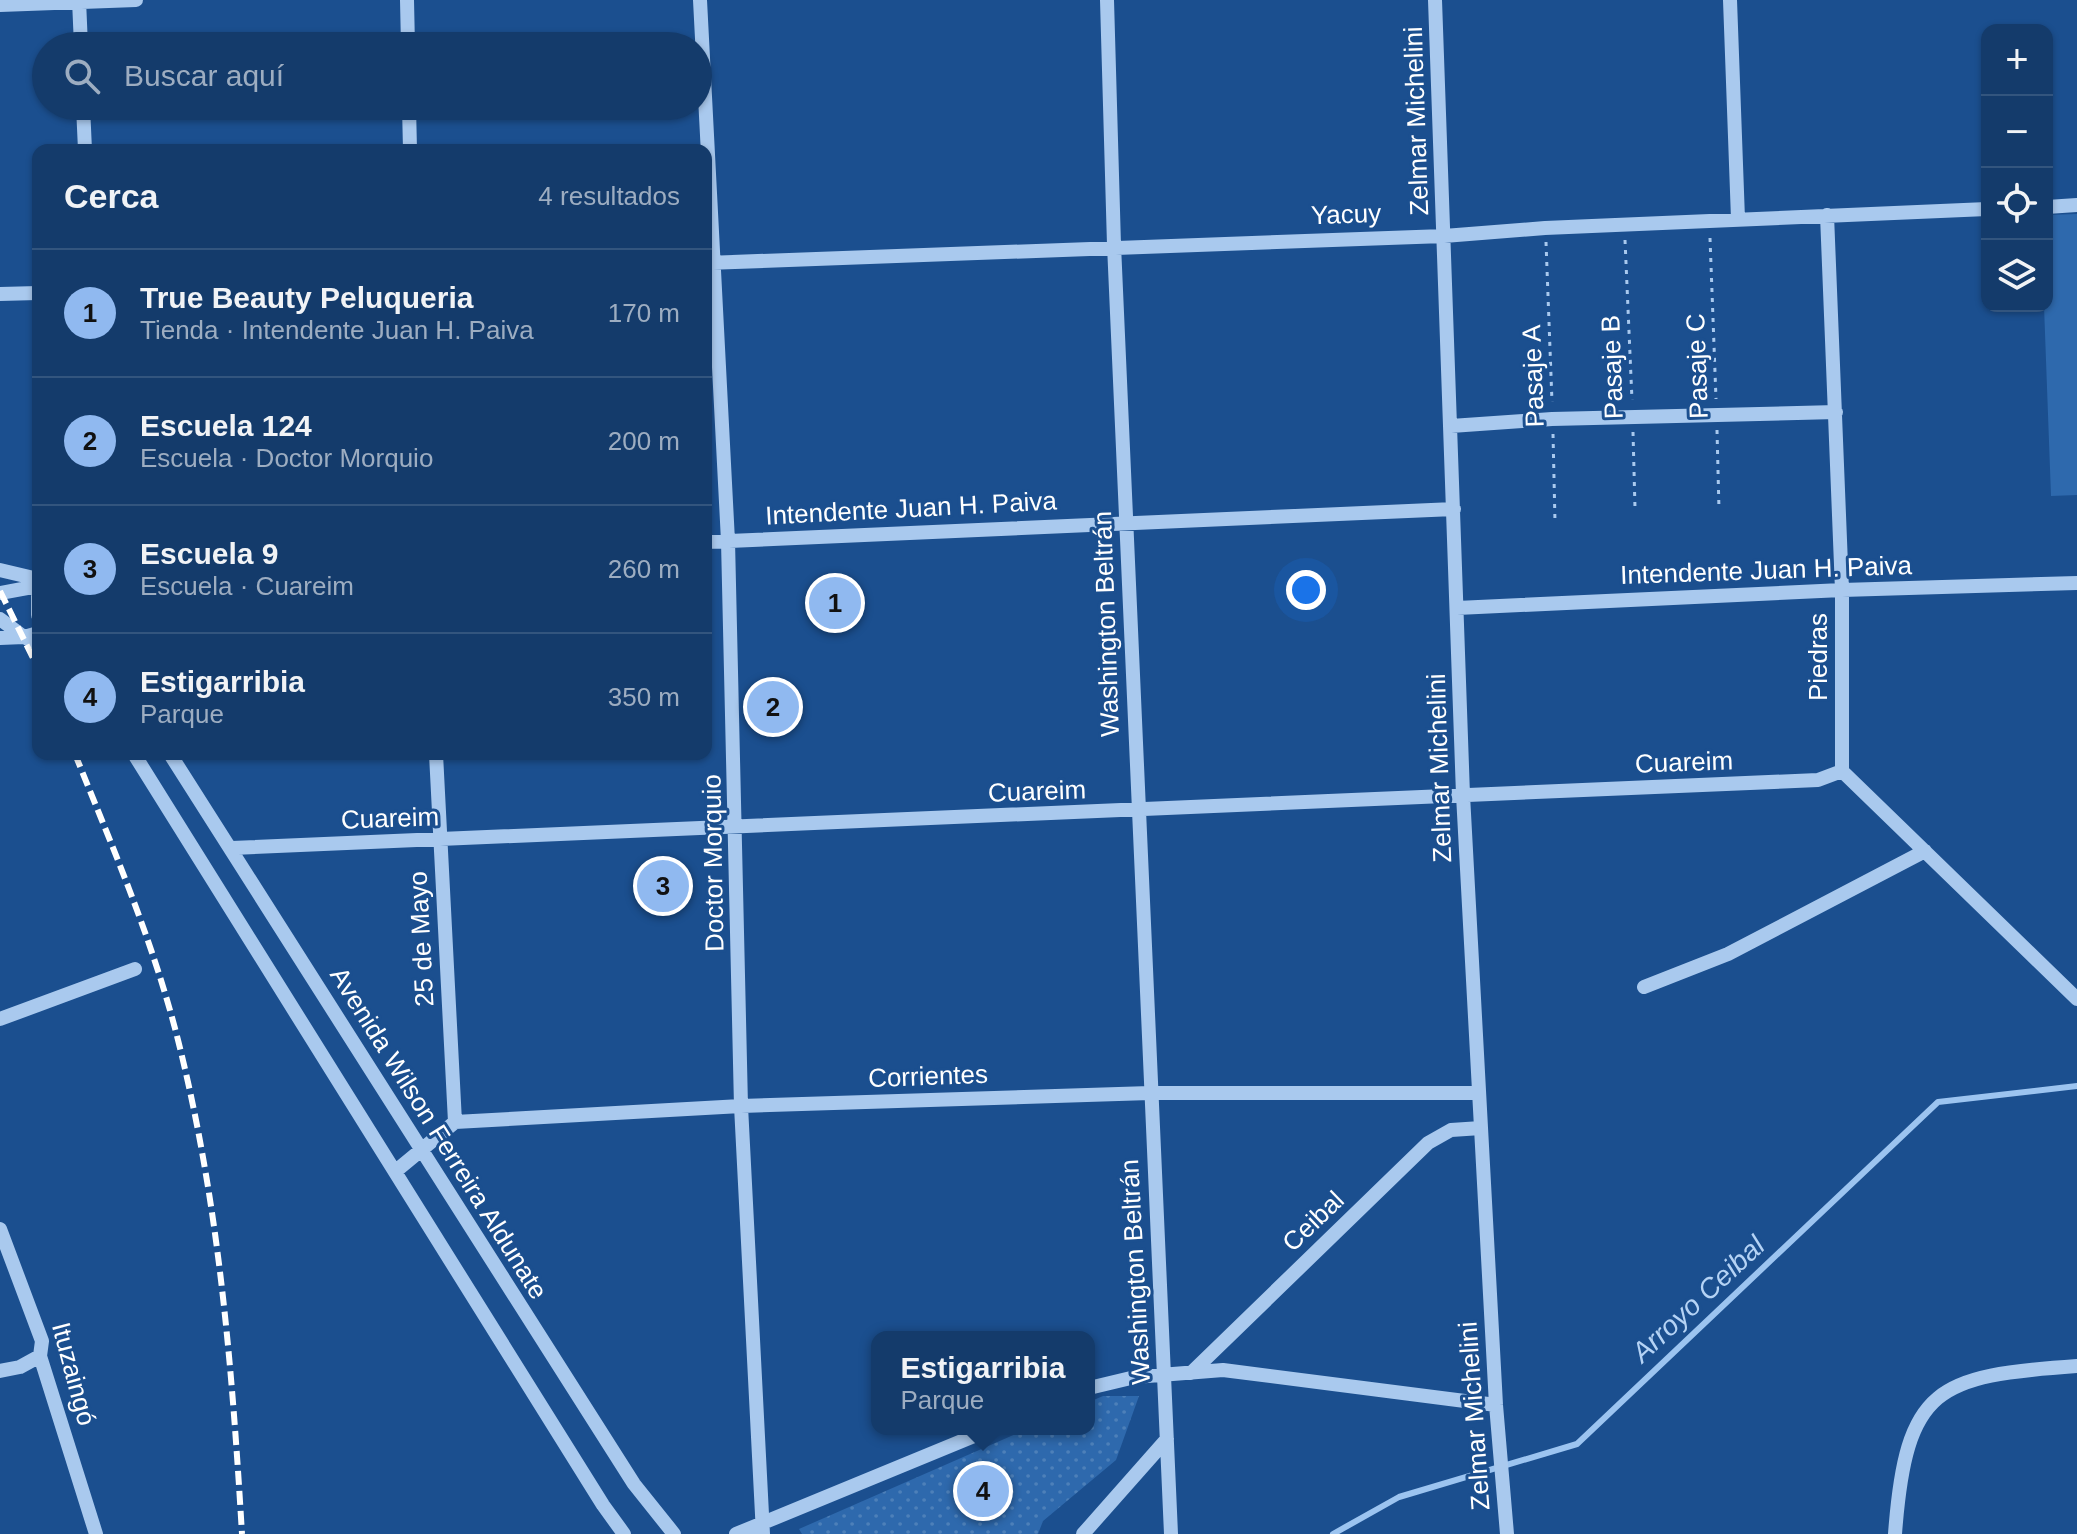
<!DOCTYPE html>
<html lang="es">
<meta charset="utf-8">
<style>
:root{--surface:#143b6b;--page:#1d4271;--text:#f1f3f6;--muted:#9dadc1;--line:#33557e;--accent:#90b9f0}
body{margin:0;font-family:Helvetica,sans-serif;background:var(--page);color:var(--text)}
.controls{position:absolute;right:24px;top:24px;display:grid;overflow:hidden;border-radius:16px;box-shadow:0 2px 6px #0004}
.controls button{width:72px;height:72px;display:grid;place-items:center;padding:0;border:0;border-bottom:2px solid var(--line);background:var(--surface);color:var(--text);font:40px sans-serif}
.you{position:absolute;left:1306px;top:590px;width:28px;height:28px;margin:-20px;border:6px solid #fff;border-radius:50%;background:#1a73e8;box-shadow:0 0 0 12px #1a73e833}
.badge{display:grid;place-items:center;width:52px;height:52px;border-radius:50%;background:var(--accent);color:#111;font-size:26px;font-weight:700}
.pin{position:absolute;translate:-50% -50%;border:4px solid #fff;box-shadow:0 2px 8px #0006}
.popup{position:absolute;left:871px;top:1331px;width:224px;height:104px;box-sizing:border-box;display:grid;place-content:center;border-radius:16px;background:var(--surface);filter:drop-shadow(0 2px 6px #0005);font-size:26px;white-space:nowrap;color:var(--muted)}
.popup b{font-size:30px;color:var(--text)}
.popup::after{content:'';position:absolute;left:50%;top:100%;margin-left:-16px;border:16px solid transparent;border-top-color:var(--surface)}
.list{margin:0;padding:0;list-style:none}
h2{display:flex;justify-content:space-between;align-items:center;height:104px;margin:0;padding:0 32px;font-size:34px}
h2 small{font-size:26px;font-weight:400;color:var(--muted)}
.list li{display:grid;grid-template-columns:52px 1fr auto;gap:24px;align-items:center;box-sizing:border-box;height:128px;padding:0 32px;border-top:2px solid var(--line)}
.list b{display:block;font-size:30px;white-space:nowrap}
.list p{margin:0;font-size:26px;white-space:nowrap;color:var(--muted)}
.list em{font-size:26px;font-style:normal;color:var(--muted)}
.icon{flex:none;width:44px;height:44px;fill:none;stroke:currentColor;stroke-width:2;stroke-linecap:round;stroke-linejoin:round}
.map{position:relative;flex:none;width:2077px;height:1534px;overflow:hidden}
.search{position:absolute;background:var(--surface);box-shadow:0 2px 6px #0004;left:32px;top:32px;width:680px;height:88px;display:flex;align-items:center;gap:20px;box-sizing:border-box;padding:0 28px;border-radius:44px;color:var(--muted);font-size:30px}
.panel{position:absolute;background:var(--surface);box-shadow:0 2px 6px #0004;left:32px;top:144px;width:680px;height:616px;border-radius:16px}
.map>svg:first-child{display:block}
.park{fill:url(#park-dots)}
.garden{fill:#2e69ad}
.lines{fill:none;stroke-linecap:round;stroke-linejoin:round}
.stream{stroke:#9cc4f0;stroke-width:6}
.path{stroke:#a9c9ee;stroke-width:3;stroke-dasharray:4 6;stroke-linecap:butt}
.minor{stroke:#a9c9ee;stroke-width:14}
.rail{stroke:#fff;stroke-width:6;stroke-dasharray:14 6;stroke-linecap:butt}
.labels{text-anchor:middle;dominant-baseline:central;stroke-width:6;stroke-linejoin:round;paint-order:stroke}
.street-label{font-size:26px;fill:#fff;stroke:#1b4f8f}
.water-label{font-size:28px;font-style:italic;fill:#b5d3f5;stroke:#1b4f8f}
</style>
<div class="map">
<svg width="2077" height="1534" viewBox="0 0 2077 1534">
<defs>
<pattern id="park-dots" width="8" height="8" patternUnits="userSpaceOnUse" patternTransform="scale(2)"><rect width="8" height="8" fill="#2e69ad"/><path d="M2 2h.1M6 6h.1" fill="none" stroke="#4d80b9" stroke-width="1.8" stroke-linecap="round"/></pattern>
</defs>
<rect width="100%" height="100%" fill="#1b4f8f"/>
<path class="park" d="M1103 1396H1139L1116 1460 1043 1521 1038 1534H802L799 1529 1027 1429H1089V1402Z"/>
<path class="garden" d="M2077 214V495L2051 496 2044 306H2047V215Z"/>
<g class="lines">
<path class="stream" d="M1333 1534 1399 1497 1577 1444 1938 1102 2077 1086"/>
<path class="path" d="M1710 238 1716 399
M1625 240 1632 400
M1546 242 1552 402
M1717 430 1719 510
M1633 432 1635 508
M1553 434 1555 522"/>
<path class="minor" d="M79 0 81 46
M407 0 408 46
M700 0 728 541 741 1106 763 1534
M1107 0 1114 245 1171 1534
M1435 0 1463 795 1496 1405 1507 1534
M1730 0 1738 219
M0 5 136 0
M83 106 85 150
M409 106 410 150
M2047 207 2077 205
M1827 215 1842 590V771L2077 999
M706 263 1444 236 1545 228 1987 209
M0 294 38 293
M1451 426 1552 419 1836 412
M706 542 1454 509
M0 570 38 579
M0 593 38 586
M38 596V615
M1457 608 1842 590 2077 583
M0 619 24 637 38 633
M0 638 24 637 38 644
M134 754 603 1505 624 1534
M170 754 634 1484 674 1534
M436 754 455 1122
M232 848 1818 780 1842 771
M1644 987 1728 954 1925 851
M0 1019 135 969
M397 1170 455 1122 741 1106 1150 1093H1479
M0 1229 42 1341 40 1356 96 1534
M0 1371 20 1367 40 1356
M1191 1373 1428 1143 1451 1130 1481 1128
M1089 1388 1135 1377 1223 1370 1496 1405
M736 1534 991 1429
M1083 1534 1167 1439
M1895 1534C1906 1386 1937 1376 2077 1366"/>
<path class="rail" d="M0 591 38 668
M75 754C113 848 153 941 178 1040 219 1203 232 1367 242 1534"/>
</g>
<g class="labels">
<g class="street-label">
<text transform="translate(1416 121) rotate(-92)">Zelmar Michelini</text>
<text transform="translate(1346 214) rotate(-2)">Yacuy</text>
<text transform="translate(1697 366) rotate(-92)">Pasaje C</text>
<text transform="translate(1612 367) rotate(-92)">Pasaje B</text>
<text transform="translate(1533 376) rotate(-92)">Pasaje A</text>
<text transform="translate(911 508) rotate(-3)">Intendente Juan H. Paiva</text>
<text transform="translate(1766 570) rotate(-2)">Intendente Juan H. Paiva</text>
<text transform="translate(1106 624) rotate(-92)">Washington Beltrán</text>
<text transform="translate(1818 657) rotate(-90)">Piedras</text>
<text transform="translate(1684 762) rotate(-2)">Cuareim</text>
<text transform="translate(1439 768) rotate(-92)">Zelmar Michelini</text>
<text transform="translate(1037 791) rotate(-2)">Cuareim</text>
<text transform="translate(390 818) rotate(-2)">Cuareim</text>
<text transform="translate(713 863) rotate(-91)">Doctor Morquio</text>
<text transform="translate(421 939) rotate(-93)">25 de Mayo</text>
<text transform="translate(928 1076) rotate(-2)">Corrientes</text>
<text transform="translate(439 1133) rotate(58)">Avenida Wilson Ferreira Aldunate</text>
<text transform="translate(1313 1221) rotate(-44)">Ceibal</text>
<text transform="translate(1135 1272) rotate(-93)">Washington Beltrán</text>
<text transform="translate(74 1374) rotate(75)">Ituzaingó</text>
<text transform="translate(1474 1416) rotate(-94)">Zelmar Michelini</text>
</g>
<g class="water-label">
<text transform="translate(1698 1299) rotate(-43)">Arroyo Ceibal</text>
</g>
</g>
</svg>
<div class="controls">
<button>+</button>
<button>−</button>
<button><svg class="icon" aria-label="locate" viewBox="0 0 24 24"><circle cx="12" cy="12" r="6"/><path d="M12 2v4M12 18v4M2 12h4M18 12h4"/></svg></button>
<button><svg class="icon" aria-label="layers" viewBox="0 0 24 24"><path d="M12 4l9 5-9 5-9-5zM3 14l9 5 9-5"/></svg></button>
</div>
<div class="you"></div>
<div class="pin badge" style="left:835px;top:603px">1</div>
<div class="pin badge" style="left:773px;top:707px">2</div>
<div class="pin badge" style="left:663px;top:886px">3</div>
<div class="pin badge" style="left:983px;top:1491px">4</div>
<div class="popup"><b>Estigarribia</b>Parque</div>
<div class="search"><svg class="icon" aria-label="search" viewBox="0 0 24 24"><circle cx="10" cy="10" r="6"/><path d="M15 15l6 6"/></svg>Buscar aquí</div>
<section class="panel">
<h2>Cerca<small>4 resultados</small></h2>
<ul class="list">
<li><span class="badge">1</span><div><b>True Beauty Peluqueria</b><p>Tienda · Intendente Juan H. Paiva</p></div><em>170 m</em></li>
<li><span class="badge">2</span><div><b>Escuela 124</b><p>Escuela · Doctor Morquio</p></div><em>200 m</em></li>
<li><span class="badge">3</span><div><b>Escuela 9</b><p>Escuela · Cuareim</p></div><em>260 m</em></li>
<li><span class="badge">4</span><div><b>Estigarribia</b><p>Parque</p></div><em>350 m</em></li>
</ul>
</section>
</div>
